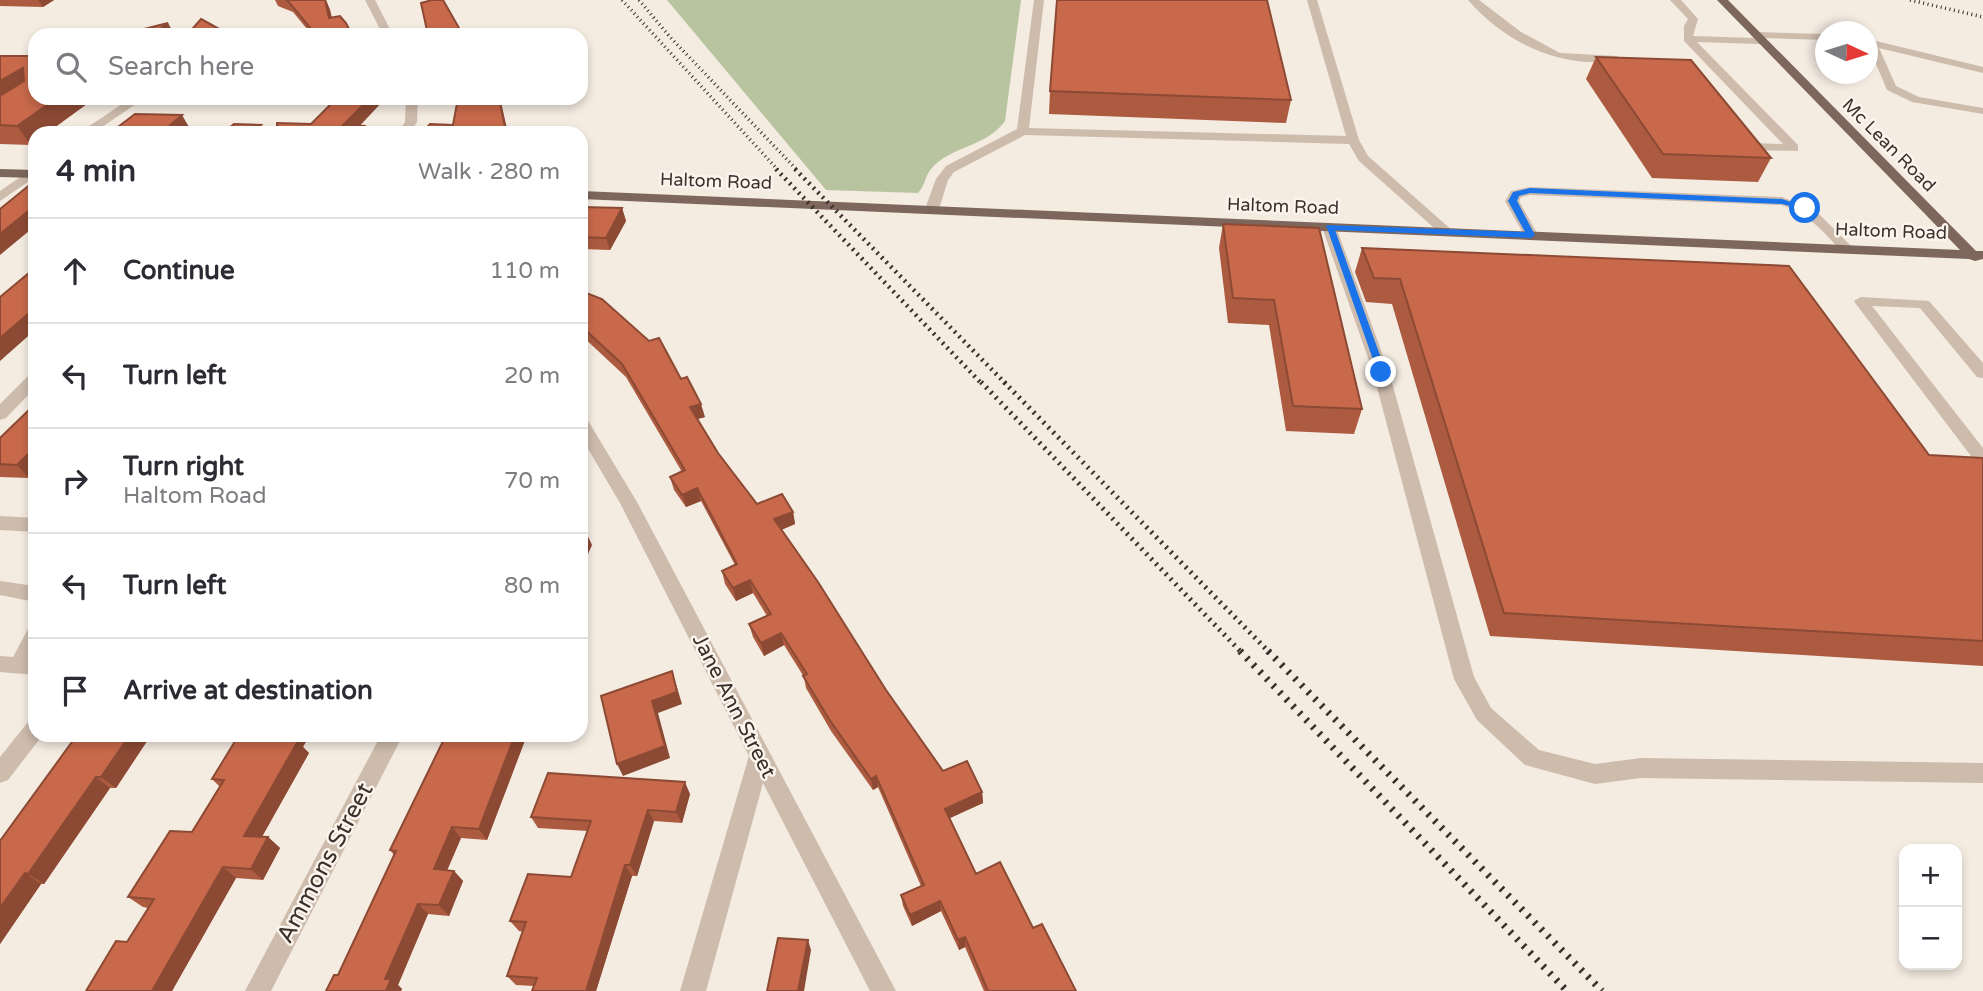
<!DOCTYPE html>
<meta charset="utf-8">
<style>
:root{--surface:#fff;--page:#f2f2f3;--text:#2b2b33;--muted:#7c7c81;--line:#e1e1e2}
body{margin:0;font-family:"Varela Round",sans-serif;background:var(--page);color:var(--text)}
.controls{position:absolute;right:21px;bottom:21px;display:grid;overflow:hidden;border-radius:14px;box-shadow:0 4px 10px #0003}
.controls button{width:63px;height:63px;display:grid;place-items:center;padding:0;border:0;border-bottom:2px solid var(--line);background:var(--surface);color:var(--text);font:35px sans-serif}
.compass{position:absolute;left:1815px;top:21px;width:63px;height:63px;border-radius:50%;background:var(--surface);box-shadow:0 4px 10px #0003;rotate:94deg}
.stop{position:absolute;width:21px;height:21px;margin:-16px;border:5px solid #1a73e8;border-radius:50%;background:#fff}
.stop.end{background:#1a73e8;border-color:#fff;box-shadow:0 2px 7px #0008}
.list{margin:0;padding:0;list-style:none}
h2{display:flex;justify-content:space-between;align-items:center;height:91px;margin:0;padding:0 28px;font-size:30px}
h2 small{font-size:23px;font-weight:400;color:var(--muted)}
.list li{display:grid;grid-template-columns:46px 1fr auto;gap:21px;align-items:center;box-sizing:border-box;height:105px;padding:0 28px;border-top:2px solid var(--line)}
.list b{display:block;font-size:26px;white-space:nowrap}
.list p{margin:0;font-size:23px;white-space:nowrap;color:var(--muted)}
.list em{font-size:23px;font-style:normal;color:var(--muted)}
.icon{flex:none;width:38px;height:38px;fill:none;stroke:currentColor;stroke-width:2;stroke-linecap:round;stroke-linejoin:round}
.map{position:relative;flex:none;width:1983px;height:991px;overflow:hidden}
.search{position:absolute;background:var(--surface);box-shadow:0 4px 10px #0003;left:28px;top:28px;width:560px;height:77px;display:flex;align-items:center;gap:18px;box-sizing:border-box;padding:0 24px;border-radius:21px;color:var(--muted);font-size:26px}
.panel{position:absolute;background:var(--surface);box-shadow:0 4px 10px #0003;left:28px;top:126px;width:560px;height:616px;border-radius:21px}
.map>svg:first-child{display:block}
.green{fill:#b8c4a0}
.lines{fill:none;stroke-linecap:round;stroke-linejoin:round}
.minor{fill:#cdbbac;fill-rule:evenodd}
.major{fill:#7d675c;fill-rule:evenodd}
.rail-far3{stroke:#3b302b;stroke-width:3.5;stroke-dasharray:1 3.5;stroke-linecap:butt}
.rail-far2{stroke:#3b302b;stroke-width:4.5;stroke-dasharray:2 4.5;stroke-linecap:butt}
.rail-far1{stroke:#3b302b;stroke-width:5;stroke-dasharray:2 5;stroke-linecap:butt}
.rail{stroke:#3b302b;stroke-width:7;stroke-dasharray:2.5 7;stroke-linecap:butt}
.wall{fill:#ac5a40}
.shaded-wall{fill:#8c4a34}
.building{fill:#c8694b;stroke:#8c4a34;stroke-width:2}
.route{fill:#1a73e8}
.labels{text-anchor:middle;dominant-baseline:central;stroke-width:5;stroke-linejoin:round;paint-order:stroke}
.far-street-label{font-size:18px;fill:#3b302b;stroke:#fbf5ee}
.street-label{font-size:21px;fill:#3b302b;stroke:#fbf5ee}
.near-street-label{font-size:24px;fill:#3b302b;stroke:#fbf5ee}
</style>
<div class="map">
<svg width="1983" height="991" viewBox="0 0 1983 991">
<rect width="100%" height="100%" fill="#f4ebe1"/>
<path class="green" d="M667 0H1021L1005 121C987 147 950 146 931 169 925 176 925 186 918 193L826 190Z"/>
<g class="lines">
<path class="minor" d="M365 0H375L393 35H383Z
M1034 0H1044L1029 128 1346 136 1307 0H1317L1359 140 1368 156 1454 232 1447 236 1442 235 1359 161 1349 144 1025 135 954 172 948 180 939 209 937 212H927L925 209 936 179 946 166 1017 129Z
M1468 0H1479L1521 32 1560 53 1617 56 1622 59C1615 64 1605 62 1596 62 1548 63 1500 37 1468 0Z
M1670 0H1681L1698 19 1693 36 1754 38 1751 35 1756 32 1826 34V40L1763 38 1766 41 1761 44 1697 42 1798 145V151L1746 150 1738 140 1740 137H1748L1753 143 1783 144 1684 41V26L1688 19Z
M1868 39 1983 67V73L1879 48 1896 86 1919 97 1983 108V114L1912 102 1887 90 1868 45Z
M131 98H145L93 133H79Z
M406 98H418L417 122 410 133H398L405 122Z
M35 167V177L0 201V191Z
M1530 187 1782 197 1815 210 1853 248 1851 251H1841C1824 232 1807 212 1781 205L1530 195 1521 197 1519 201 1538 235 1531 239 1524 235 1505 201 1511 191Z
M1329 223 1336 227 1389 372 1474 677 1491 708 1539 750 1595 764 1641 758 1983 763V783L1641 778 1595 784 1525 765 1477 720 1454 679 1373 372 1322 227Z
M1861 297 1929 301 1983 363V378L1977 377 1920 308 1872 306 1983 448V466L1977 464 1856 304 1854 301Z
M35 374V388L6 418 0 420V404L29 375Z
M581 417 587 419 637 502 896 991H870L763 783 706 991H680L749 756 620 503 581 437Z
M0 516 35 518V532L0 530Z
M0 581 35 586V602L0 595Z
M35 627V654L32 658 35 659V675L0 672V656L13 657 28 629Z
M35 720V735L42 736 8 780 0 783V757L28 722Z
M381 735H403L271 991H245Z"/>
<path class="major" d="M1717 0H1728L1976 251H1983V259L1975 261 1969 259 581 199V191L1960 250Z
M0 169 35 170V178L0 177Z"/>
<path class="rail-far3" d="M622 0 778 170
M639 0 670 37 797 170
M1910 0 1983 17"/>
<path class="rail-far2" d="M776 169 982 384
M795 169 1006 384"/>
<path class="rail-far1" d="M981 382 1242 653
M1004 382 1270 653"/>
<path class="rail" d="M1240 651 1567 991
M1268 651 1602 991"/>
</g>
<path class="wall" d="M0 0H54L43 7 0 6Z
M275 0H326L330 10 332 18 352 35H312L293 12 278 6Z
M0 56 95 98 47 133H35L31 145 0 144Z
M1596 57 1771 158 1758 182 1652 178 1586 79Z
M1050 91 1291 100 1286 123 1049 114Z
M581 207 622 208 626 221 610 250 581 249Z
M1223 224 1362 409 1354 434 1286 431 1269 325 1228 323 1219 248Z
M1362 248 1929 455 1983 458V666L1490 636 1392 304 1366 302 1355 272Z
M581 291 681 379 705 417 697 419 718 453 757 504 793 512 795 524 781 530 886 690 943 771 982 792 983 803 949 818 976 874 1033 928 1076 991H984L965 947 959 950 941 911 912 926 903 906 901 895 921 886 878 787 873 790 831 731 806 688 804 677 784 645 764 656 753 637 749 624 767 616 753 593 736 601 725 584 722 571 735 565 701 501 686 507 674 490 670 477 682 472 626 377 581 335Z
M0 438 29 478 0 477Z
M77 735H151L116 788H110L44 884H41L0 944V841Z
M446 735H527L487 840 461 838 447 870 454 871 463 881 449 916 428 914 398 985 402 989 401 991H326L338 975 394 855 390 850Z
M303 747 309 753 262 837H268L280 848 263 880 236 878 172 991H86L127 942 148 908 143 907 128 897 192 832 220 787 212 779Z
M690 794 682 823 654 821 637 876H632L596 991H532L534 986 516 985 507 976 523 932 519 931 510 921 571 877 588 831 538 828 531 817Z"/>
<path class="shaded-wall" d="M38 0H54L43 7Z
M326 0 330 10 334 29 329 18Z
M168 23 175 35H152Z
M23 68 35 86 0 108V81Z
M57 98H95L47 133H35V142L31 145 17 126Z
M370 98H383L384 100 353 133 343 125Z
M499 98H500L508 133H506Z
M182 115 189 127 182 133H161Z
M261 125 266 133H252Z
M364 126 367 133H357Z
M32 208 35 211V226L0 255V234Z
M622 208 626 221 610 250 606 238Z
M35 308V330L0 361V338Z
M701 404 705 417 694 420 690 407Z
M35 447V472L29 478 17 465Z
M697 488 701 501 686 507 682 495Z
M793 512 795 524 776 532 774 519Z
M586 532 592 545 581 570V544Z
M750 580 753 593 736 601 733 588Z
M781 633 784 645 764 656 761 643Z
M672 671 682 704 658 713 670 758 623 776 617 764 652 701Z
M130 735H151L116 788 101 777Z
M292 735H310L303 747 309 753 256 847 244 836Z
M515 735H527L487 840 479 829Z
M876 776 878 787 873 790 871 779Z
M96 777 110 788 44 884 28 874Z
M685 782 690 794 682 823 676 812Z
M982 792 983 803 946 820 945 809Z
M648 810 654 821 637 876 630 865Z
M452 827 461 838 443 880 434 869Z
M268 837 280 848 263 880 251 869Z
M625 865 632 876 596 991H586Z
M223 867 236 878 172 991H152Z
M454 871 463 881 449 916 439 905Z
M25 873 41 884 0 944V908Z
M940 901 941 911 912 926 910 915Z
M418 904 428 914 398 985 402 989 401 991H386L385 979Z
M965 937V947L959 950 958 940Z
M808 940 811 950 804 991H798Z"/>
<path class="building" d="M286 0H325L329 18 340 16 346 23 352 35H314L312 30 288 1Z
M432 0H443L463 35H428L421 3Z
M1057 0H1267L1291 100 1050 91Z
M201 19 230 35H187Z
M168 23 152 35H120Z
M0 56H35V98H57L17 126 0 125V96L24 81 23 68 0 81Z
M1596 57 1691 60 1771 158 1663 154Z
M337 98H370L343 125 364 126 357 133H277V123L311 124Z
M458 98H499L506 132H524L422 133 430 124 453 125Z
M135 114 182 115 161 133H110Z
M234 124 261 125 252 133H223Z
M32 183 35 184V208H32L0 234V209Z
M581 207 622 208 606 238 581 237Z
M1223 224 1319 228 1362 409 1293 406 1274 300 1233 298Z
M1362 248 1789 266 1929 455 1983 458V641L1504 613 1400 279 1374 278Z
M35 268V308L0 338V297Z
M581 291 602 299 649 341 659 338 681 379 687 377 701 404 690 407 718 453 757 504 782 494 793 512 774 519 818 582 886 690 943 771 967 761 982 792 945 809 976 874 1000 862 1033 928 1042 924 1076 991H988L965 937 958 940 940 901 910 915 901 895 924 885 876 776 871 779 829 719 803 676 807 674 781 633 761 643 749 624 771 614 750 580 733 588 722 571 737 564 697 488 682 495 670 477 685 470 622 364 581 326Z
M35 404V447L17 465 0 464V438Z
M581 532H586L581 544Z
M672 671 677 692 652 701 665 746 617 764 601 696Z
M77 735H130L101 777H96L28 874 25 873 0 908V841Z
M249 735H292L289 741H298L244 836 268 837 251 869 223 867 152 991H86L116 941 127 942 154 899 128 897 170 831 192 832 224 780 212 779 237 738H248Z
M446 735H515L479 829 452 827 434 869 454 871 439 905 418 904 385 979H391L386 991H326L334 975H338L396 851 390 850Z
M548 773 685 782 676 812 648 810 630 865H625L586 991H532L537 978 507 976 526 922 510 921 528 874 571 877 591 821 531 817Z
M778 938 808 940 798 991H767Z"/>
<path class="route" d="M1530 188 1782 199 1809 208 1805 210 1782 204 1530 193 1519 196 1517 201 1535 235 1531 238 1335 230 1386 372 1378 374 1326 225 1525 232 1508 201 1513 192Z"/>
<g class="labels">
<g class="far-street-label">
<text transform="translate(1889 145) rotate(45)">Mc Lean Road</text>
<text transform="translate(716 181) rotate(2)">Haltom Road</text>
<text transform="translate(1283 206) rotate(2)">Haltom Road</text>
<text transform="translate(1891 231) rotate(2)">Haltom Road</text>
</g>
<g class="street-label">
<text transform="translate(734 706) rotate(63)">Jane Ann Street</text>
</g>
<g class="near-street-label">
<text transform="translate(325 863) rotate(-62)">Ammons Street</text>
</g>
</g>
</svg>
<div class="controls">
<button>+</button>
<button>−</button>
</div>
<svg class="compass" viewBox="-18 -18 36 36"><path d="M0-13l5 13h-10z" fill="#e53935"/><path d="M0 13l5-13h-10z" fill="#7c7c81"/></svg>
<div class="stop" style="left:1805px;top:208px"></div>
<div class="stop end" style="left:1381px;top:372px"></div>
<div class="search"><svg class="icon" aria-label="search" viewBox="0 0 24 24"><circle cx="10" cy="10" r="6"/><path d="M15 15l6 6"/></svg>Search here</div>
<section class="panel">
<h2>4 min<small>Walk · 280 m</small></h2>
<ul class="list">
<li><svg class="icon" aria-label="ahead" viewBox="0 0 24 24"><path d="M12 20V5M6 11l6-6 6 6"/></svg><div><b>Continue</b></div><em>110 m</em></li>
<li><svg class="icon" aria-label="left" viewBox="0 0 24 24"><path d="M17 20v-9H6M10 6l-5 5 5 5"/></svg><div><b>Turn left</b></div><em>20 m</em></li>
<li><svg class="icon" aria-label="right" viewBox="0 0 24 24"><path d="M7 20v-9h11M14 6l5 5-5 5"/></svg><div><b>Turn right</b><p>Haltom Road</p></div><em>70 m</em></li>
<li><svg class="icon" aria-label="left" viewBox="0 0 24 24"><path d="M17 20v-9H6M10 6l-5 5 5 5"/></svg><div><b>Turn left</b></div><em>80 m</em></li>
<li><svg class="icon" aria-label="arrive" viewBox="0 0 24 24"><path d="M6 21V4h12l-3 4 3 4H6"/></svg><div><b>Arrive at destination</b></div></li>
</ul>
</section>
</div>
